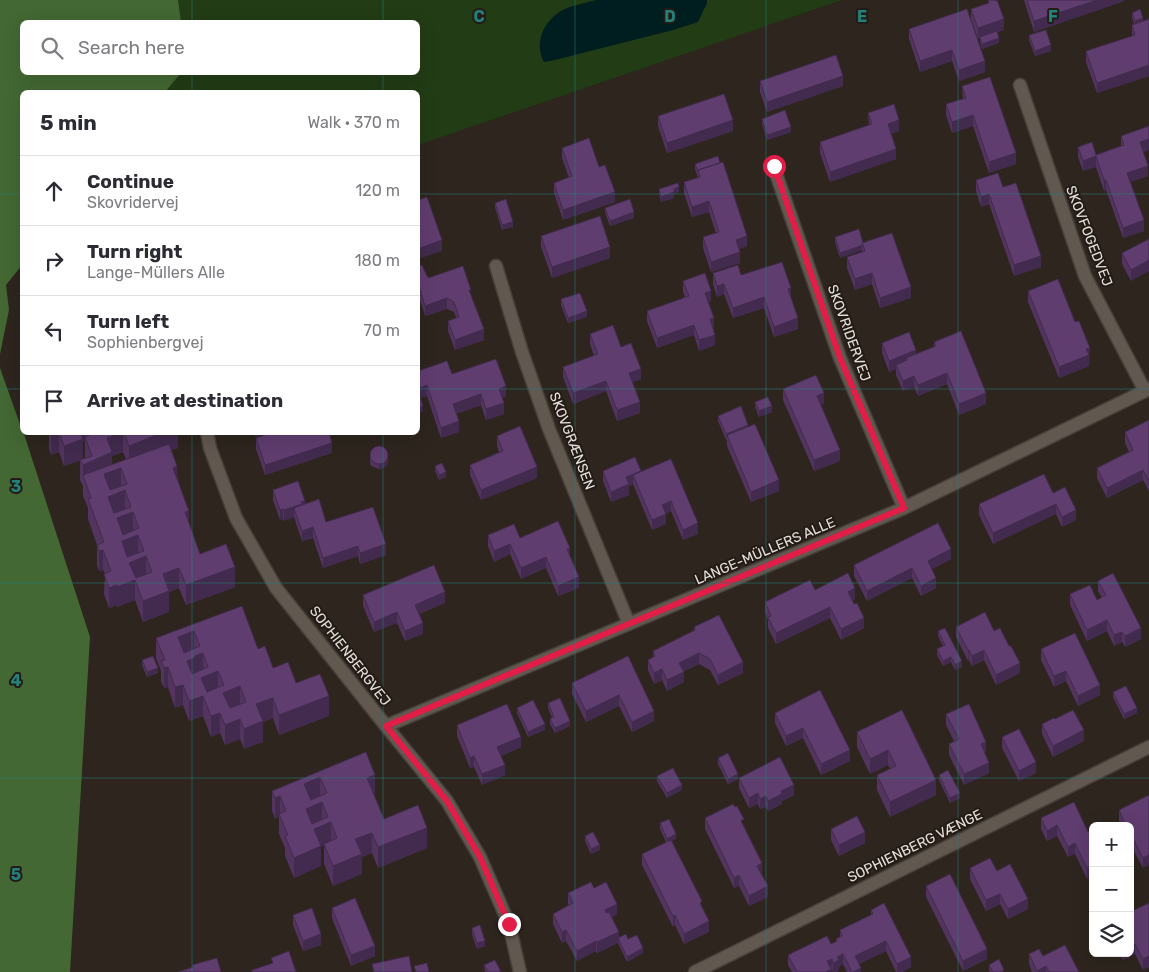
<!DOCTYPE html>
<meta charset="utf-8">
<style>
:root{--surface:#fff;--page:#f2f2f3;--text:#2b2b33;--muted:#7c7c81;--line:#e1e1e2}
body{margin:0;font-family:Rubik,sans-serif;background:var(--page);color:var(--text)}
.controls{position:absolute;right:15px;bottom:15px;display:grid;overflow:hidden;border-radius:8px;box-shadow:0 5px 20px #0002}
.controls button{width:45px;height:45px;display:grid;place-items:center;padding:0;border:0;border-bottom:1px solid var(--line);background:var(--surface);color:var(--text);font:25px sans-serif}
.stop{position:absolute;width:15px;height:15px;margin:-11px;border:4px solid #e11d48;border-radius:50%;background:#fff}
.stop.end{background:#e11d48;border-color:#fff;box-shadow:0 1px 5px #0008}
.list{margin:0;padding:0;list-style:none}
h2{display:flex;justify-content:space-between;align-items:center;height:65px;margin:0;padding:0 20px;font-size:21px}
h2 small{font-size:16px;font-weight:400;color:var(--muted)}
.list li{display:grid;grid-template-columns:32px 1fr auto;gap:15px;align-items:center;box-sizing:border-box;height:70px;padding:0 20px;border-top:1px solid var(--line)}
.list b{display:block;font-size:19px;white-space:nowrap}
.list p{margin:0;font-size:16px;white-space:nowrap;color:var(--muted)}
.list em{font-size:16px;font-style:normal;color:var(--muted)}
.icon{flex:none;width:28px;height:28px;fill:none;stroke:currentColor;stroke-width:2;stroke-linecap:round;stroke-linejoin:round}
.map{position:relative;flex:none;width:1149px;height:972px;overflow:hidden}
.search{position:absolute;background:var(--surface);box-shadow:0 5px 20px #0002;left:20px;top:20px;width:400px;height:55px;display:flex;align-items:center;gap:12px;box-sizing:border-box;padding:0 18px;border-radius:8px;color:var(--muted);font-size:19px}
.panel{position:absolute;background:var(--surface);box-shadow:0 5px 20px #0002;left:20px;top:90px;width:400px;height:345px;border-radius:8px}
.map>svg:first-child{display:block}
.green{fill:#223c15}
.forest{fill:#436833}
.water{fill:#001d1f}
.lines{fill:none;stroke-linecap:round;stroke-linejoin:round}
.street-casing{stroke:#47403b;stroke-width:15}
.street{stroke:#615850;stroke-width:12}
.wall{fill:#52345f;fill-rule:evenodd}
.shaded-wall{fill:#422b4e}
.building{fill:#5f3d6f;stroke:#422b4e;fill-rule:evenodd}
.route{stroke:#e11d48;stroke-width:6}
.grid{fill:none;stroke:#248179;stroke-width:1;stroke-opacity:0.55}
.labels{text-anchor:middle;dominant-baseline:central;stroke-width:4;stroke-linejoin:round;paint-order:stroke}
.street-label{font-size:14px;fill:#e5e0db;stroke:#231b15}
.grid-label{font-size:16px;text-anchor:middle;font-weight:bold;fill:#248179;stroke:#231b15;stroke-width:4;stroke-linejoin:round;paint-order:stroke}
</style>
<div class="map">
<svg width="1149" height="972" viewBox="0 0 1149 972">
<rect width="100%" height="100%" fill="#2d251e"/>
<path class="green" d="M178 0H842L418 145V92H165L181 73 418 72V22H181Z"/>
<path class="forest" d="M0 0H178L181 22H22V72L181 73 165 92H22V265L6 285 9 310 0 354Z
M0 368 22 430V432L24 434 90 637 70 972H0Z"/>
<path class="water" d="M596 0H707V3L698 22 673 30 555 60 544 62C533 42 545 18 565 9 574 5 586 3 596 0Z"/>
<g class="lines">
<defs>
<path id="street" d="M1020 85 1085 276 1145 391
M773 165 840 358 904 508
M496 266 522 352 549 429 629 624
M207 432 210 448 236 518 276 588 386 726 447 801 480 857 509 924 520 972
M386 726 904 508 1149 389
M695 972 1149 747"/>
</defs>
<use href="#street" class="street-casing"/>
<use href="#street" class="street"/>
</g>
<path class="wall" d="M988 0H995L1004 30 997 32 999 43 982 49 980 42V38L978 39 971 19V9L988 3Z
M1024 0H1124V1L1034 32Z
M967 9 985 72 959 81 952 61 920 72 909 39V29Z
M1132 13 1143 21 1149 19V76L1097 93 1086 62V51L1132 36V25L1134 24 1132 18Z
M1029 35 1051 51 1035 56 1029 40Z
M760 81 843 86 767 112 760 92Z
M962 86 1016 164 989 173 973 126 952 133 946 115V104L963 99Z
M868 113 899 131 891 134 896 159 830 182 820 153V142L869 125Z
M658 116 733 131 667 153 658 126Z
M762 119 791 132 767 140 762 124Z
M1149 126V150L1143 152 1148 176 1130 182 1144 231 1123 238 1106 190 1104 191 1096 167 1083 171 1078 157V147L1096 155 1121 146V136Z
M562 148 599 167 615 202 563 220 554 193V183L569 178 562 158Z
M695 164 747 246 739 249 740 263 711 272 703 248V237L716 233 709 212 692 217 684 193V182L698 178 695 169Z
M976 180 1003 187 1041 267 1014 276 989 204 981 207 976 191Z
M659 189 679 192 674 194V198L661 202 659 194Z
M495 203 513 227 502 230 495 208Z
M605 208 634 218 610 226 605 213Z
M541 236 610 258 552 278 541 247Z
M835 237 863 243 911 298 880 308 872 284 855 290 847 268V257L862 252V250L840 258 835 242Z
M1149 239 1131 281 1122 264V253Z
M418 266 428 278 471 295 484 340 455 350 448 331V321L456 318 454 312 447 309 425 316 418 294Z
M713 273 741 275 791 297 798 329 774 337 764 308 733 318 724 294 717 297 713 284Z
M683 281 711 301 708 302 714 329 715 345 699 351 694 335 657 348 647 321V311L685 298 683 291Z
M1028 291 1090 359H1089V366L1059 378 1028 302Z
M561 299 587 317 568 323 561 305Z
M590 334 621 347 641 379 632 382 640 413 617 421 606 391 573 404 563 377V367L594 356 590 344Z
M934 342 986 404 959 415 947 384 918 396 914 387 903 391 896 375V369L889 372 882 353V343L916 354 934 347Z
M418 371 452 374 506 396 502 398 504 414 486 420 481 405 456 414 459 432 441 438 427 396 420 398 423 411 418 414Z
M783 389 824 404 821 405 840 461 814 471 783 400Z
M755 402 772 412 759 417 755 407Z
M718 416 748 426 779 491 751 502 727 446V439L726 440 718 421Z
M1149 420V491L1143 480 1107 498 1097 478V468L1129 452 1125 443V432Z
M49 432H178V448L171 450 189 525 200 554 235 587 186 605 179 588 169 592V612L143 622 135 600 117 607V605L109 608 104 594 105 574 103 570 99 571 97 565V545L88 519V508L83 496V485V486L80 480V460L85 458V441L83 442V459L64 466 59 452 51 455 49 449ZM123 452 126 459 112 465V456Z
M497 436 537 478 481 500 470 475V465L499 452 497 446Z
M256 438 332 453 265 475 256 449Z
M370 452 388 462 386 466 383 468 379 469 371 466 370 462Z
M671 459 698 534 683 540 671 511 666 514V524L652 530 633 484 629 486V495L611 502 603 481V471L641 472Z
M435 466 446 477 439 480 435 471Z
M273 490 305 504 326 522 386 555 360 564 358 556 323 568 313 538 302 541 294 517 284 521 283 519 280 520 273 500Z
M1053 493 1076 520 1062 527 1056 514 993 544 979 515V504Z
M488 535 520 538 570 556 579 588 558 596 546 568 521 579 510 554 494 562 488 546Z
M951 559 932 569 936 588 921 596 912 578 867 601 854 576V565Z
M1098 581 1141 639 1125 647 1122 642 1114 646 1107 631 1087 641 1070 605V594L1097 600 1102 598 1098 591Z
M815 590 855 599 852 600 864 628 841 640 830 618 776 644 768 628V620L765 612V602Z
M363 595 445 603 419 614 423 634 405 641 397 623 374 632 363 606Z
M242 606 258 649 273 668 296 683 329 716 279 735 273 718 263 722V742L244 749 240 739 225 745 220 733 211 737 203 716 189 721 183 705 175 708 168 687 164 688 161 681V671L156 658V638Z
M694 627 743 673 718 685 710 670 699 664 684 671V682L667 691 662 680 654 684 648 670V660L653 657V651L694 631Z
M956 627 994 631 1020 673 996 685 984 660 972 666 969 660 968 661 956 637Z
M938 631 962 667 955 670 951 662 943 666 937 655V649L943 646 938 636Z
M1041 649 1100 695 1078 706 1066 681 1054 687 1041 660Z
M628 656 654 721 632 732 619 706 586 722 572 694V683Z
M142 660 158 673 147 677 142 665Z
M1113 692 1137 713 1124 719 1113 697Z
M548 703 570 726 555 733 550 724V719L552 718 548 708Z
M517 708 545 730 528 737 517 713Z
M902 710 936 795 890 817 877 790V775L890 769 888 765 870 774 857 747V732Z
M775 713 850 750V761L821 775 803 738 786 746 775 723Z
M946 714 986 752 985 753 989 773 964 785 949 755V744L954 741 946 725Z
M1055 719 1084 741 1053 757 1042 734V724Z
M457 725 521 747 501 756 505 775 482 785 474 767 470 768 457 736Z
M1002 737 1036 773 1019 781 1002 748Z
M366 752 375 795H374L384 819 427 848 378 868 372 853 362 857V874L333 886 324 864V845L321 846V866L294 878 285 856V848L279 834V816L275 819 272 811V791Z
M718 758 738 779 728 784 718 764Z
M939 775 960 798 950 803 939 780Z
M657 776 682 790 667 798 657 781Z
M739 778 794 795 782 801V804L768 811 766 807 760 809 758 804 749 808 739 788Z
M1149 795 1143 868 1130 844V826H1121L1119 821V810Z
M705 818 744 825 762 874 768 897 749 906 739 886 734 888 705 829Z
M1041 818 1088 832 1093 830V876L1087 879 1075 854 1068 857 1057 836 1047 841 1041 829Z
M660 823 676 839 672 841 702 908 709 932 684 944 675 925 673 927 642 865V854L666 842 660 829Z
M831 829 865 843 839 856 831 840Z
M585 836 600 850 591 854 585 841Z
M970 868 997 871 1028 909 1008 919 1000 904 986 911 970 879Z
M926 886 987 959 963 971 926 897Z
M594 888 617 914 612 917 619 938 628 939 643 953 627 962 618 943 597 953 596 951 577 961 566 941 562 943 553 924V914L569 905 568 904V893Z
M1149 903 1143 970 1135 954 1123 960 1119 953H1130Z
M332 908 375 956 351 966 332 918Z
M871 910 911 967 902 972H896L886 951 859 964 861 972H847L843 964 839 967V970L836 972H833L832 969 831 972H792L788 965V955L831 944 836 942V939L840 937V930L871 915Z
M293 915 321 945 303 951 293 925Z
M472 928 485 946 477 949 472 934Z
M1029 954 1043 956 1079 972H1032L1029 964Z
M484 965 501 972H485Z
M989 965 1004 972H990L989 970Z"/>
<path class="shaded-wall" d="M1097 0H1124V1L1034 32V21Z
M1143 18V24L1135 27V21Z
M1004 19V30L978 39V28Z
M999 38V43L982 49V44Z
M1051 45V51L1035 56V51Z
M952 50V61L920 72V61Z
M985 61V72L959 81V70Z
M1149 65V76L1097 93V83Z
M843 76V86L767 112V102Z
M973 115V126L952 133V122Z
M733 120V131L667 153V143Z
M899 120V131L888 135V124Z
M791 127V132L767 140V135Z
M1149 139V150L1140 153V142Z
M896 149V159L830 182V172Z
M1016 153V164L989 173V162Z
M1096 156V167L1083 171V161Z
M1148 166V176L1127 183V173Z
M1104 180H1106V190L1104 191Z
M679 187V192L674 194V198L661 202V197L674 189Z
M615 192V202L563 220V210Z
M989 194V204L981 207V197Z
M709 201V212L692 217V207Z
M634 212V218L610 226V221Z
M1144 220V231L1123 238V228Z
M513 222V227L502 230V225Z
M747 236V246L736 250V240Z
M442 240V251L418 259V249Z
M862 245V250L840 258V253Z
M610 247V258L552 278V267Z
M740 252V263L711 272V262Z
M1041 256V267L1014 276V265Z
M1149 260V271L1131 281V270Z
M872 273V284L855 290V279Z
M724 284V294L717 297V286Z
M911 287V298L880 308V298Z
M791 288V299L788 289Z
M711 291V301L705 303V293Z
M764 297V308L733 318V308Z
M447 298V309L425 316V306Z
M587 311V317L568 323V318Z
M714 318V329L710 330V319Z
M798 318V329L774 337V327Z
M694 325V335L657 348V338Z
M484 329V340L455 350V340Z
M715 335V345L699 351V340Z
M1090 348 1089 366 1059 378V367L1086 349Z
M916 350V361L906 358V365H896V369L889 372V361Z
M641 369V379L629 384V373Z
M947 373V384L918 396V385Z
M914 376V387L903 391V381Z
M606 381V391L573 404V393Z
M427 385V396L418 399V389Z
M506 386V396L499 399V389Z
M824 393V404L817 407V396Z
M986 393V404L959 415V404Z
M481 394V405L453 415V404Z
M640 402V413L617 421V410Z
M504 403V414L486 420V409Z
M423 406V411L418 414V408Z
M772 406V412L759 417V411Z
M459 421V432L441 438V428Z
M748 425V430L727 435V439L726 440V434Z
M57 432H59V452L51 455V435Z
M77 432H85V441L83 442V459L64 466V446Z
M121 432H123V452L112 456V471L121 468V488L104 494 83 475V486V465L107 455V438Z
M164 432H178V448L129 466V446Z
M255 432H268L255 437Z
M332 443V453L265 475V465Z
M840 450V461L814 471V460Z
M388 456V462L386 466 383 468 379 469V464Z
M177 466V487L173 468Z
M537 467V478L481 500V490Z
M1143 470V480L1107 498V488Z
M641 471V481L633 475V484L629 486V495L611 502V492L626 477Z
M446 472V477L439 480V475Z
M779 480V491L751 502V492Z
M125 490V511L108 517V497Z
M305 501V511L294 508V517L284 521V510Z
M671 501V511L666 514V524L652 530V520L662 505Z
M1056 504V514L993 544V533Z
M283 509V519L280 520V510Z
M1076 510V520L1062 527V517Z
M189 511V531L185 512Z
M133 512V532L117 539V518Z
M698 523V534L683 540V530Z
M313 527V538L302 541V531Z
M138 535V555L122 562V541Z
M386 544V555L360 564V553Z
M510 544V554L494 562V551Z
M358 546V556L323 568V558Z
M570 548V558L567 549Z
M951 549V559L928 571V561Z
M103 550V570L99 571V551Z
M146 556V576L135 580V600L117 607V587L129 563Z
M546 557V568L521 579V568Z
M235 567V587L186 605V585Z
M179 568V588L169 592V612L143 622V601L163 574Z
M912 568V578L867 601V591Z
M579 577V588L558 596V586Z
M936 578V588L921 596V586Z
M117 585V605L109 608V588Z
M855 588V599L848 602V592Z
M445 592V603L415 615V605Z
M830 607V618L776 644V633Z
M397 612V623L374 632V622Z
M864 618V628L841 640V629Z
M1107 620V631L1087 641V630Z
M423 623V634L405 641V631Z
M1141 628V639L1125 647V636Z
M194 631V651L178 658V637Z
M1122 632V642L1114 646V635Z
M968 650H969V660L968 661Z
M984 650V660L972 666V656Z
M203 653V673L187 682V661L195 656Z
M699 653V664L679 673V663Z
M951 657V662L943 666V661Z
M962 661V667L955 670V665Z
M743 662V673L718 685V675Z
M1020 663V673L996 685V675Z
M168 667V687L164 688V668Z
M158 668V673L147 677V672Z
M662 669V680L654 684V673Z
M218 671V691L203 696V716L189 721V701L201 678Z
M1066 671V681L1054 687V676Z
M684 672V682L667 691V680Z
M183 685V705L175 708V687Z
M1100 685V695L1078 706V696Z
M240 686V707L223 713V693Z
M619 695V706L586 722V711Z
M329 696V716L279 735V715Z
M273 698V718L263 722V742L244 749V729L256 704Z
M1137 708V713L1124 719V714Z
M654 711V721L632 732V722Z
M220 713V733L211 737V716Z
M240 719V739L225 745V725Z
M570 721V726L555 733V728Z
M545 724V730L528 737V732Z
M803 728V738L786 746V736Z
M1084 730V741L1053 757V746Z
M521 737V747L497 757V747Z
M986 742V752L981 754V744Z
M850 750V761L821 775V764Z
M888 750V765L870 774V759Z
M474 756V767L470 768V758Z
M1036 762V773L1019 781V771Z
M989 763V773L964 785V774Z
M505 765V775L482 785V774Z
M738 774V779L728 784V779Z
M375 775V795L367 798V778Z
M320 777V797L304 804V784Z
M936 780V795L890 817V802Z
M682 785V790L667 798V793Z
M794 785V795L782 801V804L768 811V801L781 791Z
M758 793V804L749 808V798Z
M960 793V798L950 803V798Z
M280 796V816L279 814V816L275 819V798Z
M766 796V807L760 809V799Z
M322 802V822L306 829V809Z
M331 822V843L324 844V845L321 846V866L294 878V858L314 829Z
M1057 825V836L1047 841V831Z
M427 828V848L378 868V847Z
M865 832V843L839 856V845Z
M372 833V853L362 857V874L333 886V866L355 839Z
M676 834V839L667 844V839Z
M1075 843V854L1068 857V847Z
M600 845V850L591 854V849Z
M1149 855V865L1143 868V858Z
M762 863V874L757 876V866Z
M1093 865V876L1087 879V868Z
M739 875V886L734 888V878Z
M768 886V897L749 906V896Z
M1000 894V904L986 911V900Z
M1028 899V909L1008 919V909Z
M617 904V914L605 921V910Z
M675 915V925L673 927V916Z
M709 921V932L684 944V934Z
M566 930V941L562 943V932Z
M619 932V940L618 938V943L597 953V942Z
M321 934V945L303 951V941Z
M485 941V946L477 949V943Z
M596 941V951L577 961V951Z
M886 941V951L855 966V956Z
M1135 944V954L1123 960V953H1130V946Z
M375 946V956L351 966V955Z
M643 948V953L627 962V957Z
M987 949V959L963 971V961Z
M843 954V964L839 967V970L836 972H833V963L837 957Z
M1149 956V967L1143 970V959Z
M911 957V967L902 972H897V964Z
M832 959 831 972H826L827 961Z
M1046 966V972H1037V971Z
M861 968V972H853Z"/>
<path class="building" d="M988 0H995V1L997 0 1004 19 978 28 971 9 989 3Z
M1027 0H1097L1034 21Z
M967 9 985 61 959 70 952 50 920 61 909 29Z
M1140 9 1143 18 1135 21 1132 13Z
M1149 19V65L1097 83 1086 51 1135 35 1132 25Z
M1046 30 1051 45 1035 51 1029 35Z
M997 31 999 38 982 44 980 37Z
M836 55 843 76 767 102 760 81Z
M990 77 1016 153 989 162 973 115 952 122 946 104 966 98 962 86Z
M724 94 733 120 667 143 658 116Z
M894 104 899 120 888 124 896 149 830 172 820 142 872 124 868 113Z
M785 110 791 127 767 135 762 119Z
M1149 126V139L1140 142 1148 166 1127 173 1144 220 1123 228 1106 180H1104L1096 156 1083 161 1078 147 1092 142 1096 155 1124 145 1121 136Z
M589 138 599 167 605 165 615 192 563 210 554 183 572 176 562 148Z
M718 156 720 163 698 170V172L695 164Z
M723 162 747 236 736 240 740 252 711 262 703 237 719 232 709 201 692 207 684 182 700 177 698 170Z
M998 173 1003 187 1016 183 1041 256 1014 265 989 194 981 197 976 180Z
M678 183 679 187 674 189V192L661 197 659 189Z
M427 197 442 240 418 249V200Z
M506 199 513 222 502 225 495 203Z
M630 199 634 212 610 221 605 208Z
M600 216 610 247 552 267 541 236Z
M859 229 863 243H862L863 245 840 253 835 237Z
M892 233 911 287 880 298 872 273 855 279 847 257 865 251 862 243Z
M1149 239V260L1131 270 1122 253Z
M782 262 791 288 788 289 798 318 774 327 764 297 733 308 724 284 717 286 713 273 738 265 741 275Z
M422 265 428 278 463 266 471 290H469L484 329 455 340 448 321 459 317 454 302 447 298 425 306 418 283V266Z
M705 273 711 291 705 293 714 318 710 319 715 335 699 340 694 325 657 338 647 311 689 296 683 281Z
M1058 279 1075 322 1079 321 1090 348 1086 349 1089 355 1059 367 1028 291Z
M580 293 587 311 568 318 561 299Z
M613 325 621 347 631 343 641 369 629 373 640 402 617 410 606 381 573 393 563 367 598 354 590 334Z
M961 331 986 393 959 404 947 373 918 385 914 376 903 381 896 365 907 360 906 358 936 346 934 342Z
M909 332 916 350 889 361 882 343Z
M496 359 506 386 499 389 504 403 486 409 481 394 453 404 459 421 441 428 427 385 418 389V371L447 361 452 374Z
M816 375 824 393 817 396 840 450 814 460 783 389Z
M420 397 423 406 418 408V398Z
M768 397 772 406 759 411 755 402Z
M741 406 748 425 726 434 718 416Z
M1149 420V481L1143 470 1107 488 1097 468 1133 450 1125 432Z
M755 424 779 480 751 492 727 435Z
M520 426 537 467 481 490 470 465 503 451 497 436Z
M50 432H57L51 435Z
M59 432H80L83 439 64 446Z
M89 432H121L107 438 112 452 83 465 80 460 92 456 85 437 90 435Z
M124 432H164L129 446Z
M273 432H329L332 443 265 465 256 438Z
M169 444 177 466 173 468 189 511 185 512 200 554 226 544 235 567 186 585 179 568 163 574 169 591 143 601 135 580 117 587V585L109 588 104 574 111 571 103 550 99 551 97 545 104 542 88 499 91 498 83 475ZM121 468 127 484 110 490 104 474ZM125 490 131 507 114 513 108 497ZM133 512 139 528 123 535 117 518ZM138 535 144 551 127 557 122 541ZM146 556 152 572 136 578 129 563Z
M370 455a9 9 0 1 1 18 0a9 9 0 1 1-18 0Z
M635 457 641 471 626 477 629 484 611 492 603 471Z
M671 459 698 523 683 530 671 501 662 505 666 514 652 520 633 475Z
M442 463 446 472 439 475 435 466Z
M1044 474 1053 493 1065 487 1076 510 1062 517 1056 504 993 533 979 504Z
M298 481 305 501 301 502 302 504 284 510 283 509 280 510 273 490Z
M319 499 326 522 373 507 386 544 360 553 358 546 323 558 313 527 302 531 294 508Z
M558 521 570 548 567 549 579 577 558 586 546 557 521 568 510 544 494 551 488 535 514 524 520 538Z
M938 523 951 549 928 561 936 578 921 586 912 568 867 591 854 565Z
M434 565 445 592 415 605 423 623 405 631 397 612 374 622 363 595Z
M848 573 855 588 848 592 854 604 857 603 864 618 841 629 830 607 776 633 768 617 771 616 765 602 810 580 815 590Z
M1113 573 1141 628 1125 636 1122 632 1114 635 1107 620 1087 630 1070 594 1090 585 1097 600 1106 595 1098 581Z
M242 606 258 649 265 646 273 668 288 662 296 683 320 674 329 696 279 715 273 698 256 704 263 721 244 729 240 719 225 725 220 713 211 716 203 696 189 701 183 685 175 687 168 667 164 668 161 661 165 660 156 638ZM194 631 200 646 184 653 178 637ZM203 653 208 667 192 674 187 661 195 658V656ZM218 671 224 685 207 692 201 678ZM240 686 246 702 230 708 223 693Z
M985 612 994 631 1000 628 1009 646H1011L1020 663 996 675 984 650 972 656 969 650H968L956 627Z
M719 615 743 662 718 675 710 659 699 653 679 663 684 672 667 680 662 669 654 673 648 660 655 656 653 651 695 630 694 627Z
M945 628 962 661 955 665 951 657 943 661 937 649 945 645 938 631Z
M1075 633 1100 685 1078 696 1066 671 1054 676 1041 649Z
M153 656 158 668 147 672 142 660Z
M628 656 654 711 632 722 619 695 586 711 572 683Z
M1126 686 1137 708 1124 714 1113 692Z
M820 690 850 750 821 764 803 728 786 736 775 713Z
M560 698 570 721 555 728 550 719 554 717 548 703Z
M533 700 545 724 528 732 517 708Z
M507 704 521 737 497 747 505 765 482 774 474 756 470 758 457 725Z
M969 704 986 742 981 744 989 763 964 774 949 744 959 739 946 714Z
M902 710 936 780 890 802 877 775 896 766 888 750 870 759 857 732Z
M1073 710 1084 730 1053 746 1042 724 1054 718 1055 719Z
M1019 729 1036 762 1019 771 1002 737Z
M366 752 375 775 367 778 384 819 418 805 427 828 378 847 372 833 355 839 362 854 333 866 324 844 337 838 331 822 314 829 321 846 294 858 285 836 288 835 279 814 286 811 280 796 275 798 272 791ZM320 777 327 793 311 800 304 784ZM322 802 328 817 312 824 306 809Z
M728 753 738 774 728 779 718 758Z
M780 757 794 785 781 791 782 794 768 801 766 796 760 799 758 793 749 798 739 778Z
M673 768 682 785 667 793 657 776Z
M948 770 960 793 950 798 939 775Z
M1149 795V855L1143 858 1130 833V826H1126L1119 810Z
M1074 802 1088 832 1093 830V865L1087 868 1075 843 1068 847 1057 825 1047 831 1041 818Z
M733 804 735 807 737 806 744 819 741 821 762 863 757 866 768 886 749 896 739 875 734 878 705 818Z
M857 816 865 832 839 845 831 829Z
M669 819 676 834 667 839 660 823Z
M593 832 600 845 591 849 585 836Z
M671 840 702 901 700 903 709 921 684 934 675 915 673 916 642 854Z
M990 858 997 871 1010 864 1028 899 1008 909 1000 894 986 900 970 868Z
M950 874 987 949 963 961 926 886Z
M591 882 594 888 606 882 617 904 605 910 606 913 609 912 619 932 597 942 596 941 577 951 566 930 562 932 553 914 573 903 568 893Z
M355 898 375 946 351 955 332 908Z
M884 903 911 957 897 964 886 941 855 956 861 968 853 972H852L843 954 837 957 839 960 833 963 832 959 827 961 831 969 826 972H797L788 955 827 936 831 944 837 941 836 939 842 936 840 930 873 914 871 910Z
M1149 903V956L1143 959 1135 944 1130 946V912Z
M312 908 321 934 303 941 293 915Z
M480 925 485 941 477 943 472 928Z
M626 934 628 939 637 935 643 948 627 957 618 938Z
M1065 945 1079 972H1049L1046 966 1037 971 1029 954 1039 949 1043 956Z
M289 951 296 972H252V970L273 963 271 958Z
M409 956 412 972H374L372 964Z
M217 958 221 972H178L193 967 192 965Z
M999 959 1004 970 1000 972H993L989 965Z
M495 960 501 972H488L484 965Z
M427 963 429 972H416L414 966Z"/>
<g class="lines">
<path class="route" d="M509 924 480 857 447 801 386 726 904 508 840 358 774 166"/>
</g>
<path class="grid" d="M192 0V22M383 0V22M575 0V972M766 0V972M958 0V972M192 72V92M383 72V92M0 194H22M418 194H1149M0 389H22M418 389H1149M192 432V972M383 432V972M0 583H1149M0 778H1149"/>
<g class="labels">
<g class="street-label">
<text transform="translate(1089 236) rotate(69)">SKOVFOGEDVEJ</text>
<text transform="translate(849 333) rotate(70)">SKOVRIDERVEJ</text>
<text transform="translate(572 441) rotate(69)">SKOVGRÆNSEN</text>
<text transform="translate(765 551) rotate(-23)">LANGE-MÜLLERS ALLE</text>
<text transform="translate(350 656) rotate(52)">SOPHIENBERGVEJ</text>
<text transform="translate(915 846) rotate(-26)">SOPHIENBERG VÆNGE</text>
</g>
</g>
<g class="grid-label">
<text x="479" y="22">C</text>
<text x="670" y="22">D</text>
<text x="862" y="22">E</text>
<text x="1053" y="22">F</text>
<text x="16" y="492">3</text>
<text x="16" y="686">4</text>
<text x="16" y="880">5</text>
</g>
</svg>
<div class="controls">
<button>+</button>
<button>−</button>
<button><svg class="icon" aria-label="layers" viewBox="0 0 24 24"><path d="M12 4l9 5-9 5-9-5zM3 14l9 5 9-5"/></svg></button>
</div>
<div class="stop" style="left:774px;top:166px"></div>
<div class="stop end" style="left:509px;top:924px"></div>
<div class="search"><svg class="icon" aria-label="search" viewBox="0 0 24 24"><circle cx="10" cy="10" r="6"/><path d="M15 15l6 6"/></svg>Search here</div>
<section class="panel">
<h2>5 min<small>Walk · 370 m</small></h2>
<ul class="list">
<li><svg class="icon" aria-label="ahead" viewBox="0 0 24 24"><path d="M12 20V5M6 11l6-6 6 6"/></svg><div><b>Continue</b><p>Skovridervej</p></div><em>120 m</em></li>
<li><svg class="icon" aria-label="right" viewBox="0 0 24 24"><path d="M7 20v-9h11M14 6l5 5-5 5"/></svg><div><b>Turn right</b><p>Lange-Müllers Alle</p></div><em>180 m</em></li>
<li><svg class="icon" aria-label="left" viewBox="0 0 24 24"><path d="M17 20v-9H6M10 6l-5 5 5 5"/></svg><div><b>Turn left</b><p>Sophienbergvej</p></div><em>70 m</em></li>
<li><svg class="icon" aria-label="arrive" viewBox="0 0 24 24"><path d="M6 21V4h12l-3 4 3 4H6"/></svg><div><b>Arrive at destination</b></div></li>
</ul>
</section>
</div>
